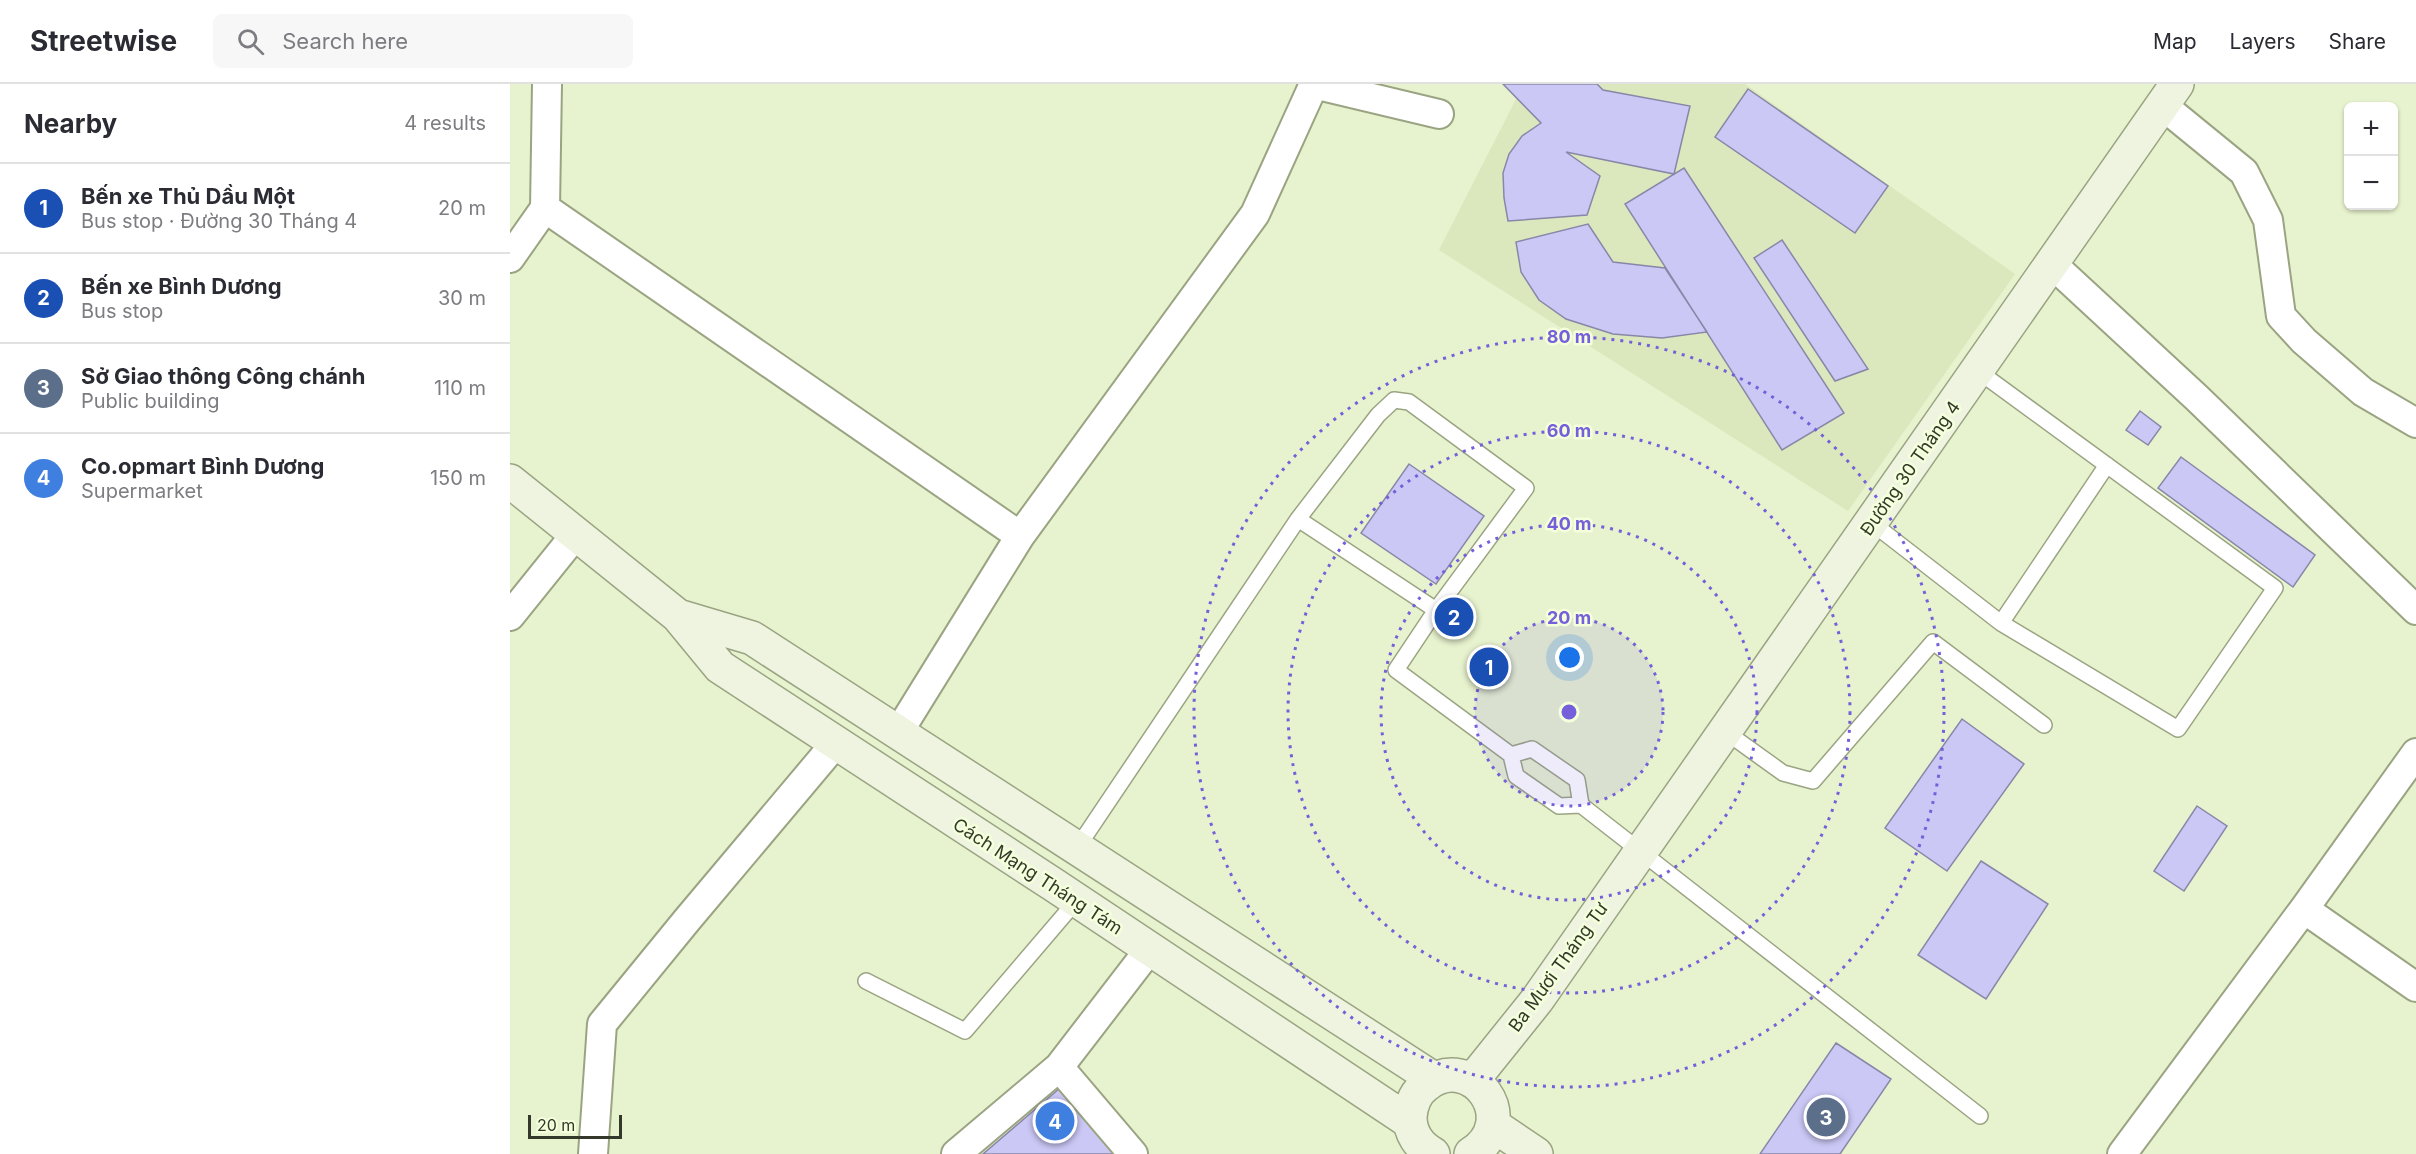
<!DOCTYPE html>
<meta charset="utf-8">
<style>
:root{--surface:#fff;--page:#f7f7f7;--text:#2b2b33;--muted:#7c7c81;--line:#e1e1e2;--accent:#db2777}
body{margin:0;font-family:Inter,sans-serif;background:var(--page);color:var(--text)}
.controls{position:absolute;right:18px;top:18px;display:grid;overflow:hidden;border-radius:9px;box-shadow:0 2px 4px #0004}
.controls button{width:54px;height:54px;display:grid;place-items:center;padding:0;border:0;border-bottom:2px solid var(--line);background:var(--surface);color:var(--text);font:30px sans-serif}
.scale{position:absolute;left:18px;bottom:15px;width:94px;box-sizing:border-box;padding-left:6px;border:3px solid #34382a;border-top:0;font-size:16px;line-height:21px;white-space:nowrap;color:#34382a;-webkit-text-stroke:4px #f4ffdb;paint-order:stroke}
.you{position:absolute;left:1060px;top:574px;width:21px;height:21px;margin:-15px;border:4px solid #fff;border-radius:50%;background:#1a73e8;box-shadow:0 0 0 9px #1a73e833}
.badge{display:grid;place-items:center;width:39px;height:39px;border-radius:50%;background:var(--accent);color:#fff;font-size:20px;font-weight:700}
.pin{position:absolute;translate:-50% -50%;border:3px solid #fff;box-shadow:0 2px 6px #0006}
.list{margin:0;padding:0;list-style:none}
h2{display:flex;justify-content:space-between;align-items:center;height:78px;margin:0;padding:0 24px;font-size:26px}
h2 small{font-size:20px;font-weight:400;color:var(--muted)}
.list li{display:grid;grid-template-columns:39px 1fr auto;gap:18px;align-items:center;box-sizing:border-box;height:90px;padding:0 24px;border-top:2px solid var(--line)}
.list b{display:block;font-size:22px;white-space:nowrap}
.list p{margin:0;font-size:20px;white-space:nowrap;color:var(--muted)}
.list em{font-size:20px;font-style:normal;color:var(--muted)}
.icon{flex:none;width:33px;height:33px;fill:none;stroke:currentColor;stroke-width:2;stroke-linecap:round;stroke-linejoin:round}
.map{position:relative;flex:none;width:1906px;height:1070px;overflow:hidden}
header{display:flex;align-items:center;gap:36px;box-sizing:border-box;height:84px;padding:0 30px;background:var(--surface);border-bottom:2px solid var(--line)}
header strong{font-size:28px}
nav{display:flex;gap:33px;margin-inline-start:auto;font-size:21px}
.search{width:420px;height:54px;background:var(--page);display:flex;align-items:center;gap:15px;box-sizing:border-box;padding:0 21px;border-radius:9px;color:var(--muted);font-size:22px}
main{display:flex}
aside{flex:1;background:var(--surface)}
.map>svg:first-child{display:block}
.built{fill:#dbe8bd}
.building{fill:#cbc8f6;stroke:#8987a8;stroke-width:1.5}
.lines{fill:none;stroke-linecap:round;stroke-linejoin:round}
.service-casing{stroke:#9aa482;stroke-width:18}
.minor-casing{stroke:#9aa482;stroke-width:32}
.secondary-casing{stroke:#9aa482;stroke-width:36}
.service{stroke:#fff;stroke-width:15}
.minor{stroke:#fff;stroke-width:28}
.secondary{stroke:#eef4df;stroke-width:33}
.ring{fill:none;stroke:#755fda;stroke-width:3;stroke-dasharray:3 6}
.labels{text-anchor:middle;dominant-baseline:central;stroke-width:5;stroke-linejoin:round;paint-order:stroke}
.street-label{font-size:18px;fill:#34382a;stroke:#f4ffdb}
.centre{fill:#755fda;stroke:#f4ffdb;stroke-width:3}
.ring-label{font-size:18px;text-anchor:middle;font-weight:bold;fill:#755fda;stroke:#f4ffdb;stroke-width:5;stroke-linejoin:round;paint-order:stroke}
</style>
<header>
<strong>Streetwise</strong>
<div class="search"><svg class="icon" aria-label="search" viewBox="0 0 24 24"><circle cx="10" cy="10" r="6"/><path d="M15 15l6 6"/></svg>Search here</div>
<nav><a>Map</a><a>Layers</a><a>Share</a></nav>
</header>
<main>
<aside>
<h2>Nearby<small>4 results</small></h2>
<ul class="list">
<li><span class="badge" style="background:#1a4fb4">1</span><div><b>Bến xe Thủ Dầu Một</b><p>Bus stop · Đường 30 Tháng 4</p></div><em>20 m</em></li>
<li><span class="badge" style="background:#1a4fb4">2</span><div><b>Bến xe Bình Dương</b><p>Bus stop</p></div><em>30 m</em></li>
<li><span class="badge" style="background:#5c6f8a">3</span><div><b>Sở Giao thông Công chánh</b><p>Public building</p></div><em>110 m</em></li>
<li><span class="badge" style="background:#3f7fe0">4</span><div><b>Co.opmart Bình Dương</b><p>Supermarket</p></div><em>150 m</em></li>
</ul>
</aside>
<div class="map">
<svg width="1906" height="1070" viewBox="0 0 1906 1070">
<rect width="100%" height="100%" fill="#e7f2ce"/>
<path class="built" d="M993 0H1235L1505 190 1338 427 929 166 1006 15Z"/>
<path class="building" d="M993 0H1087L1093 6 1180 22 1164 90 1056 68 1090 92 1077 131 998 137 994 114 993 89 999 70 1012 52 1031 39Z
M1238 5 1378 102 1345 149 1205 53Z
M1174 84 1334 329 1272 366 1115 120Z
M1078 140 1103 178 1155 184 1197 248 1152 254 1103 250 1056 235 1029 216 1011 188 1006 158Z
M1272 156 1358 285 1325 297 1244 174Z
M1630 327 1651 343 1638 361 1616 346Z
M1671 373 1805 471 1783 503 1648 404Z
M899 380 974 432 926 500 851 449Z
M1452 635 1514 680 1437 787 1375 744Z
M1687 722 1717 742 1674 807 1644 787Z
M1471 777 1538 820 1476 915 1408 871Z
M1326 959 1381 995 1330 1070H1250Z
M550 1004 607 1070H473Z"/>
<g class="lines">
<defs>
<path id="service" d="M788 435 926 526
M1362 439 1491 539 1668 645 1765 504 1468 287
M1491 539 1597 381
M1216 648 1273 689 1303 697 1423 558 1534 641
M1001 671 1022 665 1067 696 1071 721
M567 764 788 435 868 331 884 316 899 318 1016 404 926 526 886 586 1001 671 1006 692 1049 722 1071 721 1470 1032
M356 897 455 947 567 816"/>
<path id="minor" d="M803 0 929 30
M1652 21 1734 88 1758 136 1771 232 1794 257 1853 308 1906 339
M35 124 510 452
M0 174 35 124 37 0
M1541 179 1687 314 1906 526
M0 532 66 450
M388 649 510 452 745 130 804 0
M1794 825 1906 903
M83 1070 92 940 177 836 325 660
M446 1070 549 983
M623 1070 549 983 639 866
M1612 1070 1794 825 1906 669"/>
<path id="secondary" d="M0 397 168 532 210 583 544 801 900 1038
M168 532 242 554 924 995
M962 997 1027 916 1667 0
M983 1041 1026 1070
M923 1070C909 1062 900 1049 900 1033 901 1020 905 1009 916 1001 961 965 1014 1036 961 1070"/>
</defs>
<use href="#service" class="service-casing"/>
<use href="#minor" class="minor-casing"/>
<use href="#secondary" class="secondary-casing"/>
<use href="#service" class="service"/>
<use href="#minor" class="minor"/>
<use href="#secondary" class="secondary"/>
</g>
<circle cx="1059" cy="628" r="94" fill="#755fda" fill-opacity=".12"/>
<g class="ring">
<circle cx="1059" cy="628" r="94"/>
<circle cx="1059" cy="628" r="188"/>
<circle cx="1059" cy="628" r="281"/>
<circle cx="1059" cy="628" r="375"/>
</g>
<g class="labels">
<g class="street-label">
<text transform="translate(1400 384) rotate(-55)">Đường 30 Tháng 4</text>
<text transform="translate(528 792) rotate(33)">Cách Mạng Tháng Tám</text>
<text transform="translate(1048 883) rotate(-54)">Ba Mươi Tháng Tư</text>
</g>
</g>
<circle cx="1059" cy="628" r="9" class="centre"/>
<g class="ring-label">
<text x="1059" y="259">80 m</text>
<text x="1059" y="353">60 m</text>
<text x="1059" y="446">40 m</text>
<text x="1059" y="540">20 m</text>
</g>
</svg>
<div class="controls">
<button>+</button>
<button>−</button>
</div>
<div class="scale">20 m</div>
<div class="you"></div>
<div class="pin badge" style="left:979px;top:583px;background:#1a4fb4">1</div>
<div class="pin badge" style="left:944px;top:533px;background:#1a4fb4">2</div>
<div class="pin badge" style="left:1316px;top:1033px;background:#5c6f8a">3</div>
<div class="pin badge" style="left:545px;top:1037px;background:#3f7fe0">4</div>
</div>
</main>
